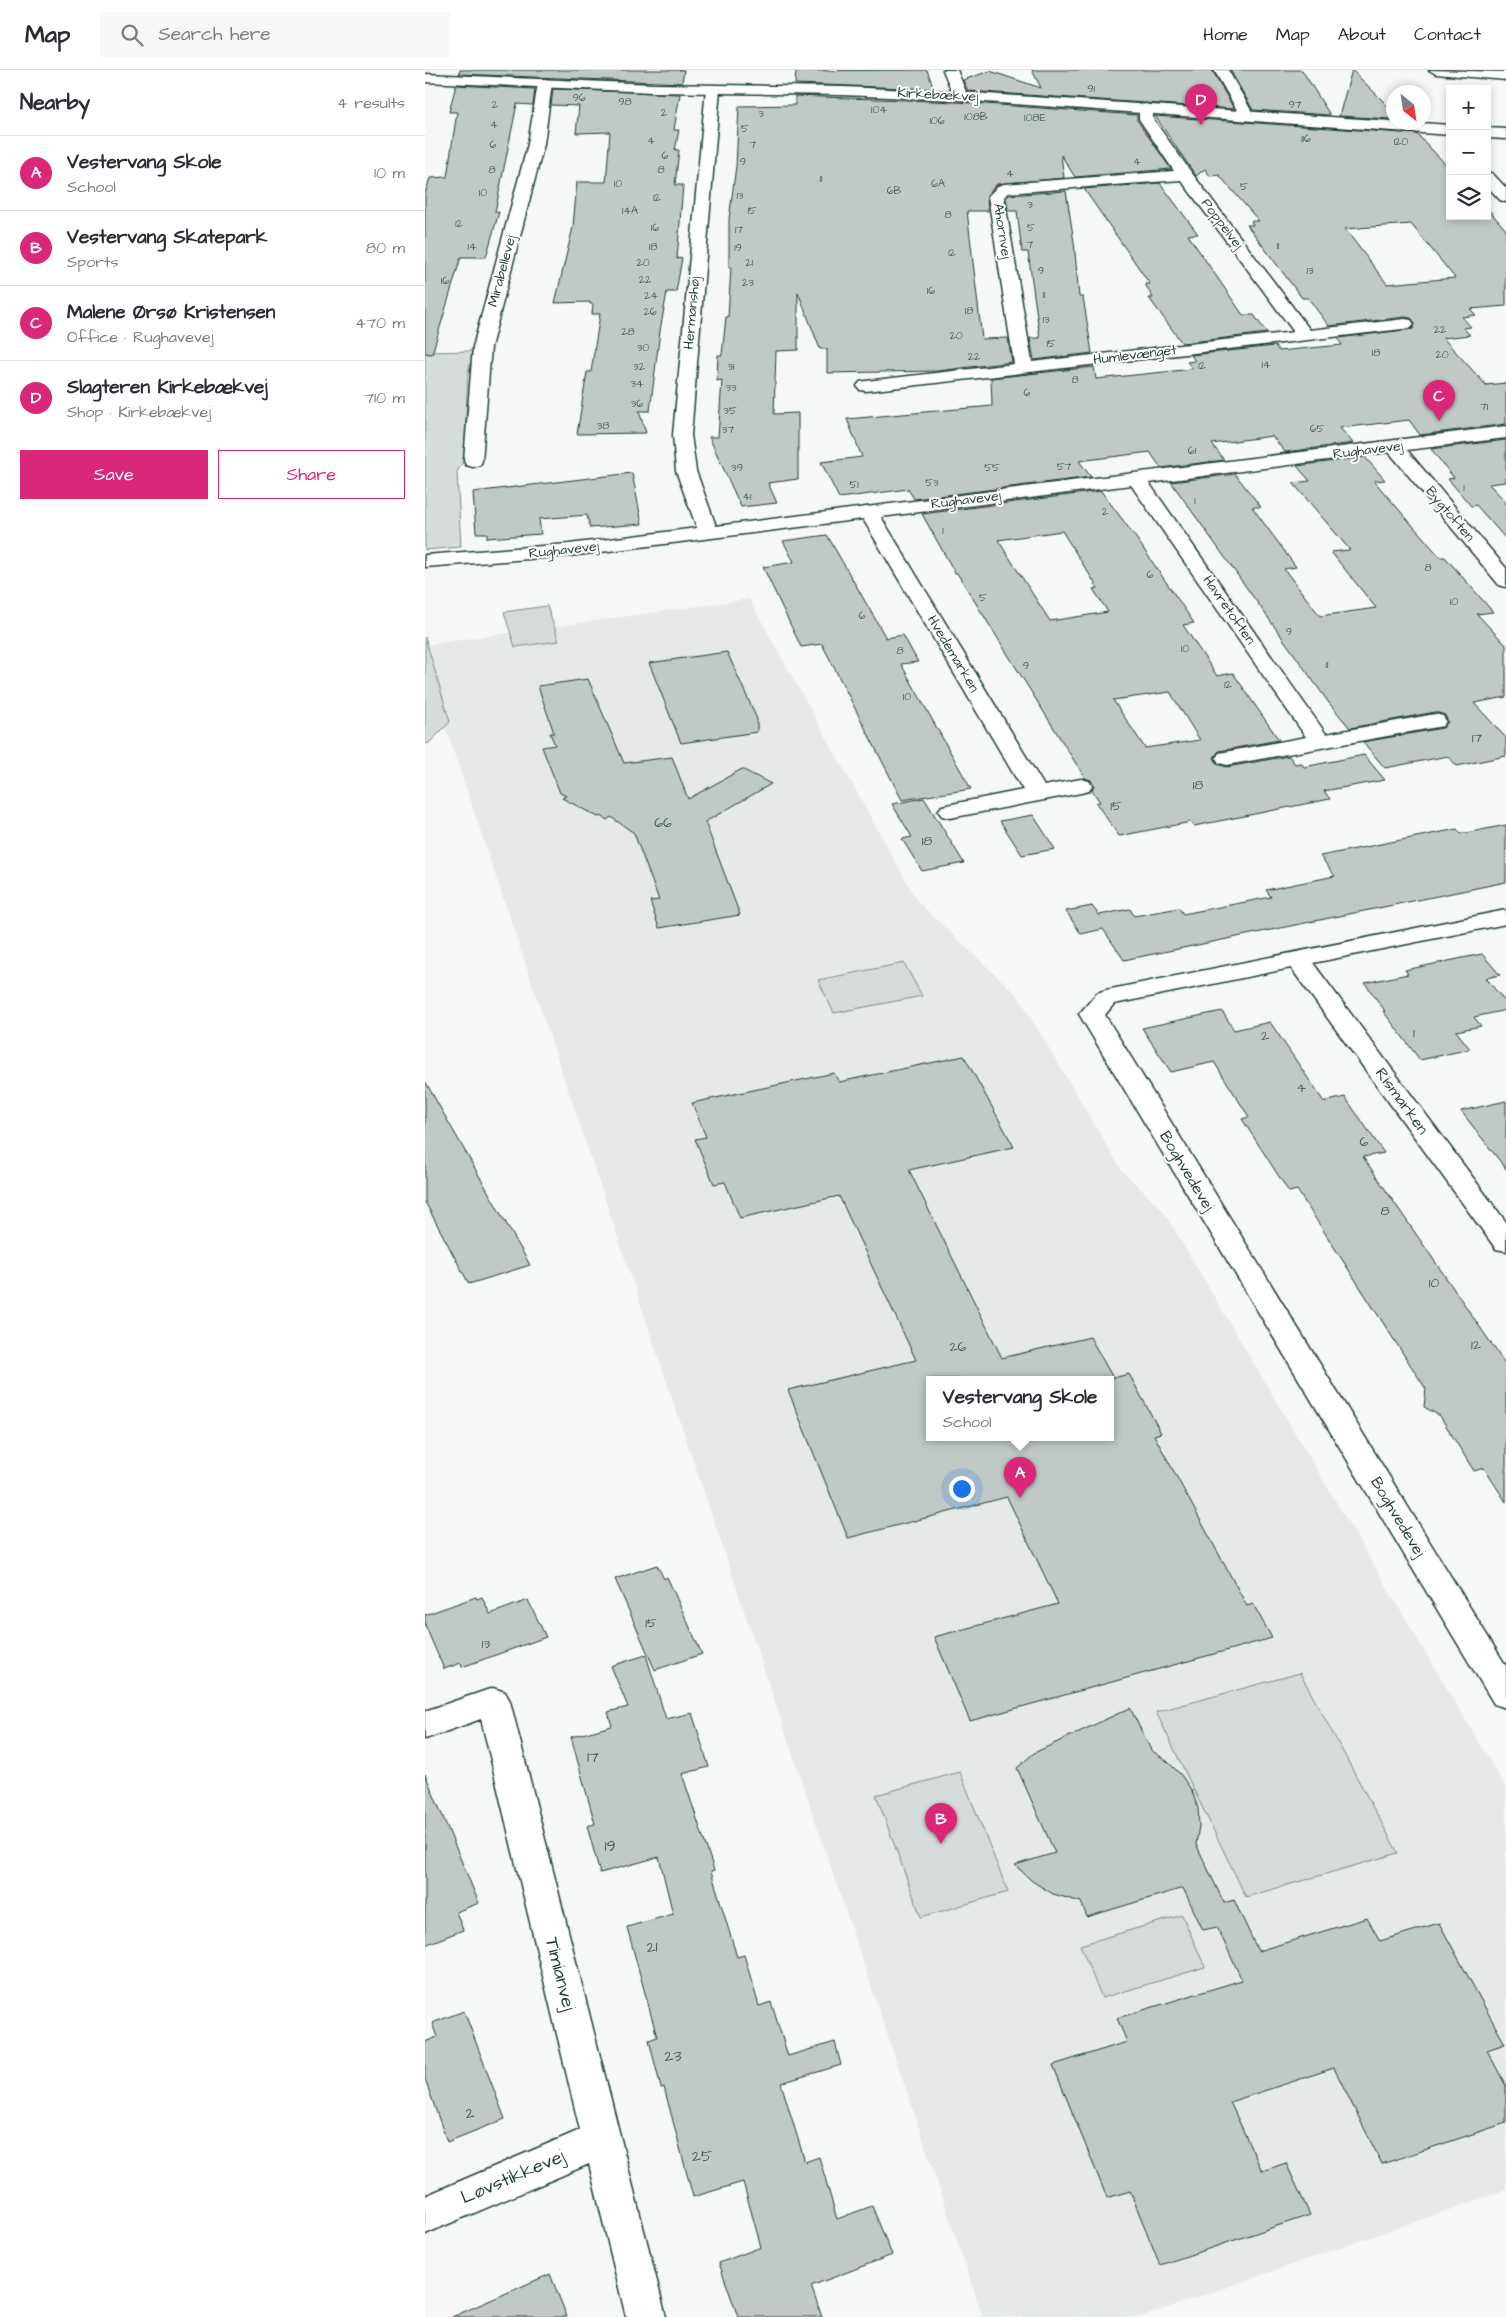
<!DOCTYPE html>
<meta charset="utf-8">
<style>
:root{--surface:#fff;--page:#f7f7f7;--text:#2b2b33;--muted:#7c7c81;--line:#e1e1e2;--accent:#db2777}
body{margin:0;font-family:"Architects Daughter",sans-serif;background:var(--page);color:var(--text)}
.controls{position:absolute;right:15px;top:15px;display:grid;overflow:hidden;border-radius:0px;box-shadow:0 2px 8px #0003}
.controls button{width:45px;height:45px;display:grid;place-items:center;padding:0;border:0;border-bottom:1px solid var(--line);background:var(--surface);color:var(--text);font:25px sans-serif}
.compass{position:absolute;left:961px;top:15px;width:45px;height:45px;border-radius:50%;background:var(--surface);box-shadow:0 2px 8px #0003;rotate:150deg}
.you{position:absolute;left:536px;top:1418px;width:18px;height:18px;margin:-12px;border:4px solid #fff;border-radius:50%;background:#1a73e8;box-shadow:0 0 0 8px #1a73e833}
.badge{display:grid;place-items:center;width:32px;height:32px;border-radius:50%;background:var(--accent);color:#fff;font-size:16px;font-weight:700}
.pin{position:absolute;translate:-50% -41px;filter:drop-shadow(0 1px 2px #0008)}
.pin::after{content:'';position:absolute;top:26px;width:18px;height:15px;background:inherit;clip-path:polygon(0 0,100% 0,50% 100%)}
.popup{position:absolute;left:501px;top:1306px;width:188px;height:65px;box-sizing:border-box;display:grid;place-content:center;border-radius:0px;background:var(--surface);filter:drop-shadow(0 1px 4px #0005);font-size:16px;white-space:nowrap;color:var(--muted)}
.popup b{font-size:19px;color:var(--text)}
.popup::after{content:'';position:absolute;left:50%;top:100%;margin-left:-10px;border:10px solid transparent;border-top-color:var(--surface)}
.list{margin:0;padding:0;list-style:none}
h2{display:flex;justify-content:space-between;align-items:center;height:65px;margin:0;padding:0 20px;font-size:21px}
h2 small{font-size:16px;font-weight:400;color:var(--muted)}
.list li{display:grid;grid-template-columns:32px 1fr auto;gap:15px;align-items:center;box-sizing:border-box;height:75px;padding:0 20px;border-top:1px solid var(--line)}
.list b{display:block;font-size:19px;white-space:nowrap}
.list p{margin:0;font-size:16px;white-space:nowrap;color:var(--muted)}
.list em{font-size:16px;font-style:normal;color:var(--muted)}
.actions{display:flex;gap:10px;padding:15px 20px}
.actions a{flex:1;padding:11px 0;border:1px solid var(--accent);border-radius:0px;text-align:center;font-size:18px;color:var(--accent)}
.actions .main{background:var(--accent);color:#fff}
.icon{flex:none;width:28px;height:28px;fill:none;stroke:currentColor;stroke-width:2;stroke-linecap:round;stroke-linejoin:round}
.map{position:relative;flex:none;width:1081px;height:2247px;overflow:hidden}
header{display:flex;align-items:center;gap:30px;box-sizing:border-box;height:70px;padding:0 25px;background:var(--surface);border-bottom:1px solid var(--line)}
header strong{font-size:24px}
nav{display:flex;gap:28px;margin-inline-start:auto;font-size:18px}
.search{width:350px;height:45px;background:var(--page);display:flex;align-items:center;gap:12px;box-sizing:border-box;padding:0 18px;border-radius:0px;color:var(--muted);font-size:19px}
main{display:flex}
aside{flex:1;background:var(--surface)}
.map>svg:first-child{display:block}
.built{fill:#e6e9e8;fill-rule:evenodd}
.green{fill:#d6dcdb;stroke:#7a8c88}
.building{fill:#c0c9c6;stroke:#1f3d34;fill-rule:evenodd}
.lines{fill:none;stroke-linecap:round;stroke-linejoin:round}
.street-casing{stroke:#1f3d34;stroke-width:3}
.secondary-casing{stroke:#1f3d34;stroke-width:3}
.street{fill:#fff;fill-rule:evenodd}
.secondary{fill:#fff;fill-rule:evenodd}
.labels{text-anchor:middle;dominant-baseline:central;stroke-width:4;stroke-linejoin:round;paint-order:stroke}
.far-number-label{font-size:11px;fill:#476058}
.far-street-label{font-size:14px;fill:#1f3d34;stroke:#fff}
.number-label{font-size:14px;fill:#476058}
.street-label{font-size:16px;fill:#1f3d34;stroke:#fff}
.near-number-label{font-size:16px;fill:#476058}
.near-street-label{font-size:19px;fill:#1f3d34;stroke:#fff}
</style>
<header>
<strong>Map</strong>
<div class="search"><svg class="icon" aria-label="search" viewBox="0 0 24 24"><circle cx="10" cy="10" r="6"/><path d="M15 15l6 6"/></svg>Search here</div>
<nav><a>Home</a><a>Map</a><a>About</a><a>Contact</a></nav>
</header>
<main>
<aside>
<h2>Nearby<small>4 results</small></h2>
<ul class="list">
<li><span class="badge">A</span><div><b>Vestervang Skole</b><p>School</p></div><em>10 m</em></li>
<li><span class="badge">B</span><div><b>Vestervang Skatepark</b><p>Sports</p></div><em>80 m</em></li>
<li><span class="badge">C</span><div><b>Malene Ørsø Kristensen</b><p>Office · Rughavevej</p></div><em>470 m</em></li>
<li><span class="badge">D</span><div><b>Slagteren Kirkebækvej</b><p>Shop · Kirkebækvej</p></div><em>710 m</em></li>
</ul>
<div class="actions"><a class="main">Save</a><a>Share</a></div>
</aside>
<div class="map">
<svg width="1081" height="2247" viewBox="0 0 1081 2247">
<rect width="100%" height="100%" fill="#f6f7f7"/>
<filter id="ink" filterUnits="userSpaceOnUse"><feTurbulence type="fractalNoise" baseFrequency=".02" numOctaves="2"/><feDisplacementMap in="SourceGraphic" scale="10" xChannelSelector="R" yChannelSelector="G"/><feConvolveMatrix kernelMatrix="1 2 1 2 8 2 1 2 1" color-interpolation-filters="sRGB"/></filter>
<g filter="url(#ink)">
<path class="built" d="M324 529 493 832 593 926 697 1101 737 1139 1081 1718V2120L716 2247H558L0 597V575ZM505 1309H685V1367H505Z"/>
<path class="green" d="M49 281 43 301 39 390 32 402 36 477 0 480V282Z
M122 536 134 571 90 577 79 542Z
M0 567 25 652 4 673 0 674Z
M479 893 497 926 409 943 393 910Z
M875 1603 973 1783 821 1827 731 1642Z
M535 1702 583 1822 496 1847 451 1725Z
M757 1845 780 1897 677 1928 655 1875Z"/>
<path class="building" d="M35 0H259L257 13 34 4Z
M502 0 509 19 370 14 371 1Z
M607 0H787L809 39 543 21 538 10 565 1 616 18Z
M805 0H877L905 45 828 40Z
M927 0 968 41V49L914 46Z
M31 15 110 19 108 35 92 34 70 142H74L61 187H36L7 284 0 283V124L5 108 22 107 32 42H24Z
M128 19 255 24 249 60H254L250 80H254L250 115H258L252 189 257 188 251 222H242L235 261 225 341H214L221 363 152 364 162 302H166L175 244H167L168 234H165V232L130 233 148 157 152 112H181L185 62 151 63 154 36 126 35Z
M370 26 532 32 712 45V50L746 99 650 107 636 85 639 108 572 114 562 125 563 141H542L557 269 583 268 587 292 512 301 402 303V279H395L373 222V280L351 281 349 344 373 343V409L343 413 352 433 316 437 284 367H293L297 310 292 311 293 285H297L301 247H303L306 197H304V149L311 96 314 36 370 35Z
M730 46 992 64 1025 99V146H1062V138L1081 160V236L1045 239 1051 245 1037 247 1046 257 1038 258 1045 265 1018 268 1061 315 1081 313V354L995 365 984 350 915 358 928 373 860 382 847 366 787 374 799 390 736 398 725 382 654 391 666 407 489 429 483 419 414 428 396 392 437 387 422 349 567 336 566 308 669 297 671 309 768 299 762 292 770 291 766 285 850 276 854 281 917 275 913 268 988 259 990 253 986 248 980 247 904 256 883 228H877L822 155H828L826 151H834L794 105 785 106 780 99 771 106ZM986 154 1030 208 962 214 920 159Z
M735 113 773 164 763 165 818 245H829L842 263 757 273 724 228H728L720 214H725L659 119Z
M641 121 649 172 654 227H658L667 283 609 290 605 268H615L603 182H597L592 141H583L581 128 584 125Z
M1081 370V412L1064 414 1081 432V469L1051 435 1046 436 1023 409 1029 408 1006 379Z
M940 387 960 410 949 411 1015 487H1020L1068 542 1052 544 1081 575V627L1049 633 1081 668V686L1032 696 1023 686 960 698 938 672 1018 658 1023 652 1020 645 1010 642 925 658 904 633 746 412 810 404 836 437H827L871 497 859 499 895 546 951 538 906 482 925 480 868 413 885 411 872 396Z
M207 403 217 454 165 458 162 445 114 449 116 464 62 468V463H51L48 422Z
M676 421 709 465 769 553 758 555 792 606 808 603 854 670 794 681 789 687 792 694 802 697 864 686 870 694 876 693 879 697 939 685 960 710 899 721 905 729 769 756 766 752 694 766 671 733 675 732 667 720 669 715 666 710 660 708 532 503H530L497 444ZM637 461 673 518 668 519 683 542 625 551 573 470ZM745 622 775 670 720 678 688 630Z
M402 465 461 568 478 565 493 592 476 594 546 719 477 730 397 574 376 577 338 497 369 492 358 471Z
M302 582 332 649V662L256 673 224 593Z
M163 609 199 693 247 687 263 729 317 699 346 714 280 752 315 845 234 858 225 831 234 830 209 763 186 747 182 750 176 746 173 747 137 728 141 726 135 723 117 677 130 675 125 663H129L113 616Z
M499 728 539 793 497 801 477 769 487 767 467 734Z
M608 745 630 779 597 785 575 751Z
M1081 755V812L699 890 678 859 656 864 641 841 667 836 674 845 705 839 709 846 754 838 758 844 846 827 841 820 910 806 895 786 1032 759 1036 764Z
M1057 884 1075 905 1061 908 1081 933V940L1049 947 1056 956 1031 961 1045 979 995 990 958 941H960L940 913 983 904 980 900Z
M797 941 809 960 845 952 899 1032 920 1027 959 1083 938 1087 1081 1295V1432L1059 1398 1049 1401 1015 1346 999 1337 1001 1319 872 1120 864 1122 817 1049 824 1047 789 992 746 1002 717 958Z
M539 986 589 1077 484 1100 577 1288 665 1267 688 1308 704 1304 736 1363 729 1365 822 1536 828 1534 847 1568 545 1651 509 1567 633 1534 582 1427 423 1468 363 1320 491 1290 414 1126 315 1148 300 1112 289 1114 270 1069 281 1067 267 1033 409 1003 414 1012ZM505 1309H685V1367H505Z
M0 1011 105 1195 44 1214 0 1132Z
M1081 1031V1099L1036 1041Z
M232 1495 239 1509 242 1507 277 1584 230 1600 190 1509Z
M51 1527 52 1529 57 1527 65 1544 103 1530 121 1567 37 1597 36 1593 19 1599 0 1555V1545Z
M221 1585 241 1649 267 1643 284 1697 257 1704 289 1800 286 1801 312 1887 319 1885 334 1936 346 1932 363 1986 410 1972 416 1995 356 2013 380 2092 394 2087 412 2149 447 2136 467 2185 386 2216 397 2247H313L294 2193 336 2177 318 2112 268 2127 239 2017 236 2018 224 1970 232 1967 202 1857 248 1844 234 1787 175 1803 162 1756 170 1754 146 1667 187 1656 183 1642 203 1637 186 1596Z
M705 1638 726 1680 742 1691 756 1705 767 1721 773 1738 774 1756 771 1774 799 1833 809 1830 833 1881 942 1848 955 1871 1014 1853 1080 1974 1062 1980 1081 2016V2053L957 2094 909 1998 805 2032 837 2101 861 2093 885 2145 735 2195 705 2121 682 2128 628 1995 702 1972 692 1948 817 1910 792 1857 778 1860 758 1818 662 1847 656 1832 628 1824 607 1811 590 1795 630 1783 592 1698 609 1683Z
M0 1704 54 1833 31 1842 38 1860 0 1875Z
M39 1941 80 2049 22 2072 0 2009V1972L12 1967 7 1953Z
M125 2204 142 2247H27Z"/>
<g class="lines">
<defs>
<path id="street" d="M518 0H532L541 22 537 29H527L525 26 527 22Z
M789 0H803L827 42 823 48H813L811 45 813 42Z
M1004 0 1081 2V10L1011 4Z
M120 9 127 13 119 74 66 277 57 391 55 395 48 397 41 395 39 391 48 277 103 74 113 13Z
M288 15 295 19 266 365 271 401 291 456 1081 356V368L982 380 1081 498V517L1074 515 964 382 724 413 901 664 1010 644 1018 646 1021 651 1018 656 802 695 794 693 791 688 794 683 881 667 706 415 456 447 619 716 656 709 664 711 667 716 664 721 656 723 525 748 517 746 513 741 517 736 598 720 438 449 144 486 0 497V485L144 474 272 458 251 401 248 365 281 19Z
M721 34 728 38V49L766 102 885 260 980 249 986 250 989 254 986 258 441 321 435 320 432 316 435 312 441 311 589 294 563 126 573 116 579 114 749 101 714 49V38ZM756 110 869 262 607 292 579 127 583 123Z
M1062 102 1068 104 1081 118V132L1075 130 1062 116Z
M1081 840V854L888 893 1081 1152V1181L1071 1179 866 898 689 934 680 945 1081 1596V1638L1069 1634 654 944 672 923 681 920Z
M68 1618 80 1622 85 1631 241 2247H201L164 2094 0 2164V2126L155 2060 56 1649 0 1669V1641Z"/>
<path id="secondary" d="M0 4 228 14 418 17 532 22 1025 55V65L532 30 418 25 228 22 0 12Z
M1062 58 1081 59V69L1062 68Z"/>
</defs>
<use href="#street" class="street-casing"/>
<use href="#secondary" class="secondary-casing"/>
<use href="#street" class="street"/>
<use href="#secondary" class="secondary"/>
</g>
</g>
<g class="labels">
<g class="far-number-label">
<text x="666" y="18">91</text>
<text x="154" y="27">96</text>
<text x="200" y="31">98</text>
<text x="70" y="34">2</text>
<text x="870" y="34">97</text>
<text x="454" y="39">104</text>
<text x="239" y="42">2</text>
<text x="336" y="43">3</text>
<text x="551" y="46">108B</text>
<text x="610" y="47">108E</text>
<text x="512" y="50">106</text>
<text x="69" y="54">4</text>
<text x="320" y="58">5</text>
<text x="881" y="68">116</text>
<text x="226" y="70">4</text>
<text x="976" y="71">120</text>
<text x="68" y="74">6</text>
<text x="328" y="74">7</text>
<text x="240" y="85">6</text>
<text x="318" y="91">9</text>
<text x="712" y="91">4</text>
<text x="67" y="99">8</text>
<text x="236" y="99">8</text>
<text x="585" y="103">4</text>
<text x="396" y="108">11</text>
<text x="193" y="113">10</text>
<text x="513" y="113">6A</text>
<text x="819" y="116">5</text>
<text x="469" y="120">6B</text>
<text x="58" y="122">10</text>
<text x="315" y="125">13</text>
<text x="232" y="127">12</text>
<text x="605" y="134">3</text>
<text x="205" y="140">14A</text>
<text x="327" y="140">15</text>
<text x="523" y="144">8</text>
<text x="34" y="153">12</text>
<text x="230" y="157">16</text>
<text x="606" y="157">5</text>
<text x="314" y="159">17</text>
<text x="605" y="174">7</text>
<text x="853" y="175">11</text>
<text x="47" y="176">14</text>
<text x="228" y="176">18</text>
<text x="313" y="177">19</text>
<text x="527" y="182">12</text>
<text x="218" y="192">20</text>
<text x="324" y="192">21</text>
<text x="616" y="200">9</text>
<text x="885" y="200">13</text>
<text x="220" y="209">22</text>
<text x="20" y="210">16</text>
<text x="323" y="212">23</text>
<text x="506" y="220">16</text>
<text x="619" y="224">11</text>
<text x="226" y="225">24</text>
<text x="544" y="240">18</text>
<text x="225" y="241">26</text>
<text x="621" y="249">13</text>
<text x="1015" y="259">22</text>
<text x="203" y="261">28</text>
<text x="531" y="265">20</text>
<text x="626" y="273">15</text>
<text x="218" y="277">30</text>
<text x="951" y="282">18</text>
<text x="1017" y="284">20</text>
<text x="549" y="286">22</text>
<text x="841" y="294">14</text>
<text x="777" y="295">12</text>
<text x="214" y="296">32</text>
<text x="306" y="296">31</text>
<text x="650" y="309">8</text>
<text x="212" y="313">34</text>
<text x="306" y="317">33</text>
<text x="602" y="322">6</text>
<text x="212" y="333">36</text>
<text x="1059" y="336">71</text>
<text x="305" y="340">35</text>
<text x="178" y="355">38</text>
<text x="892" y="358">65</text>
<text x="303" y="359">37</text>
<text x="767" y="380">61</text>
<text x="639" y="396">57</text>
<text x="312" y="397">39</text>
<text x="567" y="397">55</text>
<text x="507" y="412">53</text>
<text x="429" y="414">51</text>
<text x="1039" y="417">1</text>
<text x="322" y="426">41</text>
<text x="770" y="430">1</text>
<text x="680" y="441">2</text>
<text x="518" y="460">1</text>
<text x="1003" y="497">8</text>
<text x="725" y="504">6</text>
<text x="558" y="527">5</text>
<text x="1029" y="531">10</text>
<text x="437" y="545">6</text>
<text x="864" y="561">9</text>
<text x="760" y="578">10</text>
<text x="475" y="580">8</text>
<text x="902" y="594">11</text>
<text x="601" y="595">9</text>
<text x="803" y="614">12</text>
<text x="482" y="626">10</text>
</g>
<g class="far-street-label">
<text transform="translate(513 25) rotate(3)">Kirkebækvej</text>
<text transform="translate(797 154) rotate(53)">Poppelvej</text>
<text transform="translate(577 161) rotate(81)">Ahornvej</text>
<text transform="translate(77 201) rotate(-75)">Mirabellevej</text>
<text transform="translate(267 243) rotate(-85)">Hermanshøj</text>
<text transform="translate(710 285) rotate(-7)">Humlevænget</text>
<text transform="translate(943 380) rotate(-7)">Rughavevej</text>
<text transform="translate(541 430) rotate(-7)">Rughavevej</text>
<text transform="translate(1025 444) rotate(50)">Bygtoften</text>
<text transform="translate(139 480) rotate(-6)">Rughavevej</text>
<text transform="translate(804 540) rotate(55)">Havretoften</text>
<text transform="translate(528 584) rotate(59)">Hvedemarken</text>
</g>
<g class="number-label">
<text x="1052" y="668">17</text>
<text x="773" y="715">18</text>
<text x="691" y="736">15</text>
<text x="238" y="753">66</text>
<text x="502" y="771">18</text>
<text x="989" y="963">1</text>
<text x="840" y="966">2</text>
<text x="876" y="1018">4</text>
<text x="939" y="1072">6</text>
<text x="960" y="1141">8</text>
<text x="1009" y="1213">10</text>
<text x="1051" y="1275">12</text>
<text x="533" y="1277">26</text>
<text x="226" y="1553">15</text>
<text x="61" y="1574">13</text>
</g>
<g class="street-label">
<text transform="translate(977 1031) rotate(54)">Rismarken</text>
<text transform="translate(762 1101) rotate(59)">Boghvedevej</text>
<text transform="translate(973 1447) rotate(59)">Boghvedevej</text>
</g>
<g class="near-number-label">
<text x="168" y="1687">17</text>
<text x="185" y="1776">19</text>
<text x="227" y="1877">21</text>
<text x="248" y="1986">23</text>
<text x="45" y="2043">2</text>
<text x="277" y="2086">25</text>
</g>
<g class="near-street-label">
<text transform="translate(135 1904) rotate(76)">Timianvej</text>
<text transform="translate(88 2107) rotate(-23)">Løvstikkevej</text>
</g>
</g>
</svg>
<div class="controls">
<button>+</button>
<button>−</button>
<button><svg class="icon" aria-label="layers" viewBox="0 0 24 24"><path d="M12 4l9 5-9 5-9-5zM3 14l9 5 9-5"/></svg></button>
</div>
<svg class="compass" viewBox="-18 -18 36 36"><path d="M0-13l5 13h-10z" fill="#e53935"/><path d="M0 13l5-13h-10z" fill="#7c7c81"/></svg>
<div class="you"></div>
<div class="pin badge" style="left:595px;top:1428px">A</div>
<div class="popup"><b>Vestervang Skole</b>School</div>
<div class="pin badge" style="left:516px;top:1774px">B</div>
<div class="pin badge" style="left:1014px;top:351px">C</div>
<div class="pin badge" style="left:776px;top:55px">D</div>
</div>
</main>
